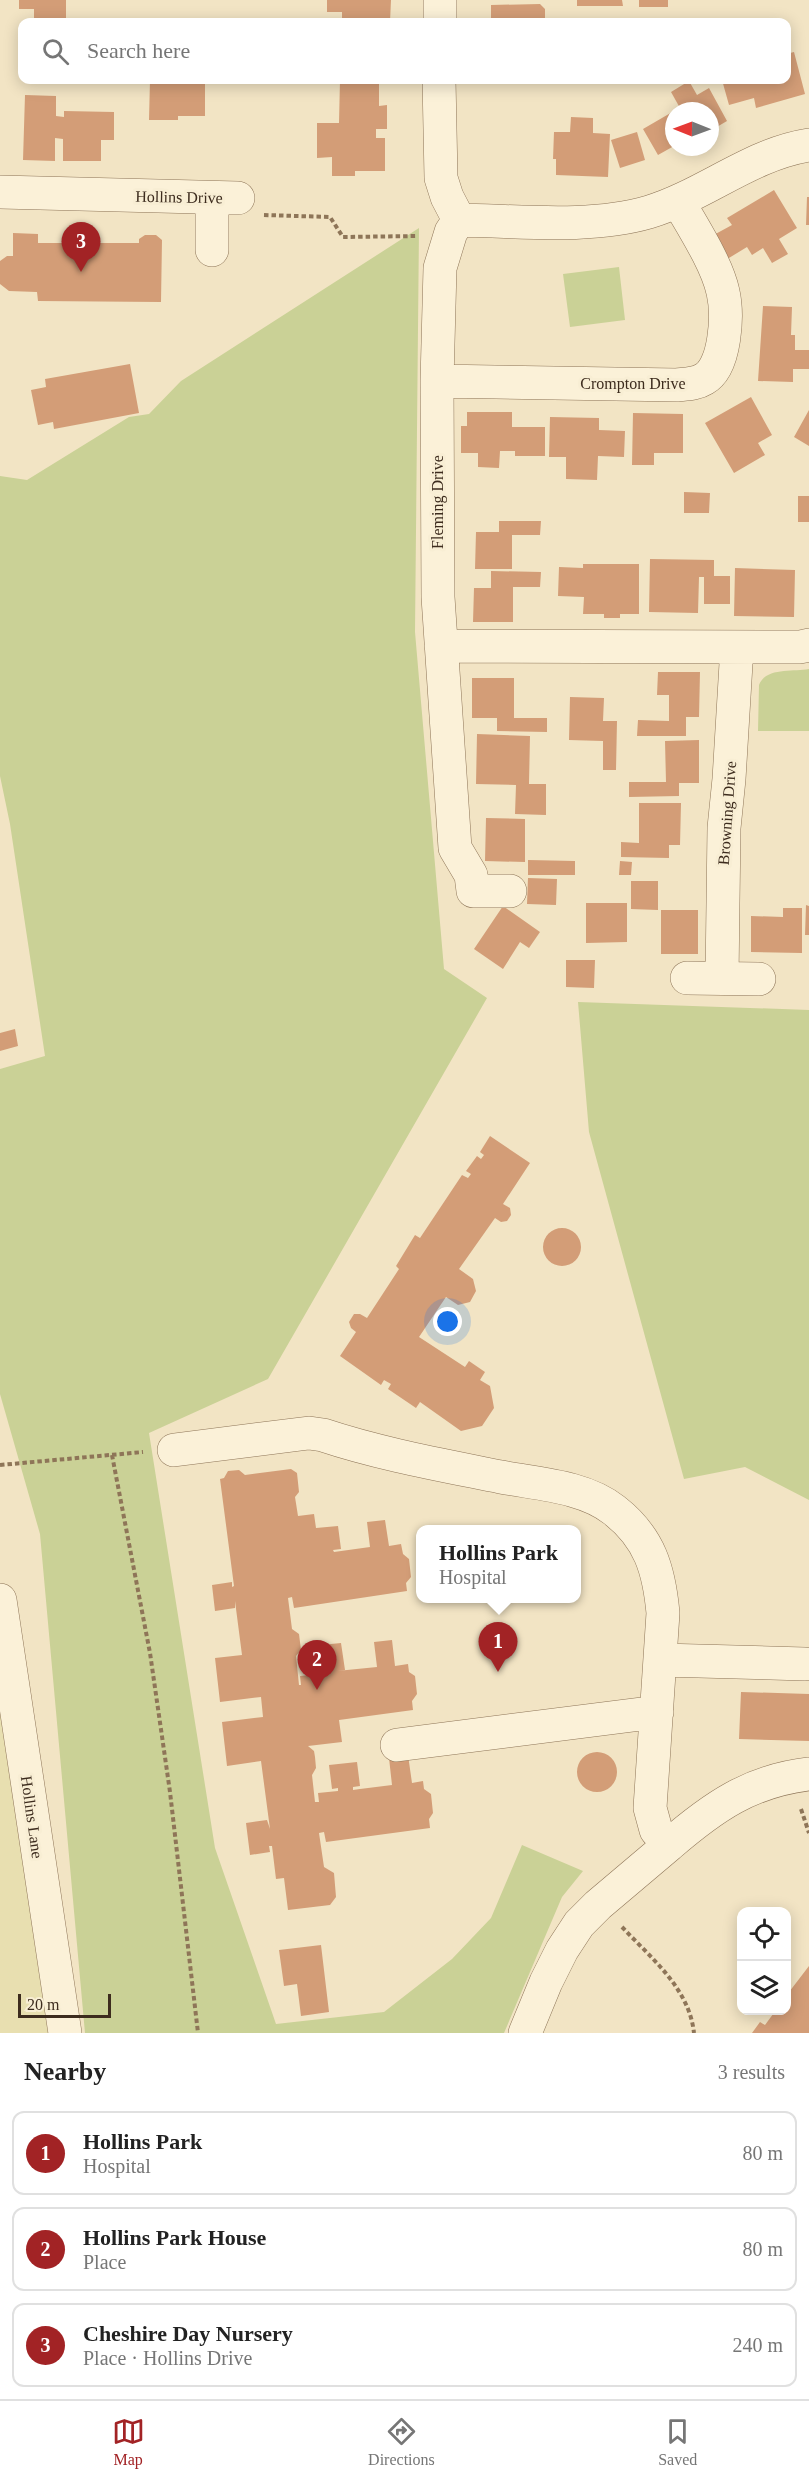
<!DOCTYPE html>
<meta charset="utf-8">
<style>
:root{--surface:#fff;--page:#f6f6f6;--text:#222;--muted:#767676;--line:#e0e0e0;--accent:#a22325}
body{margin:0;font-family:Georgia,serif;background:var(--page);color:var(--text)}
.controls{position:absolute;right:18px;bottom:18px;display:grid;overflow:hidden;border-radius:12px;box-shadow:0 3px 15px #0003}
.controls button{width:54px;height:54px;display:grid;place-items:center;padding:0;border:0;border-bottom:2px solid var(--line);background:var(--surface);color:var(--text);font:30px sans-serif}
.compass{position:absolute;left:665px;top:102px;width:54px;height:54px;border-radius:50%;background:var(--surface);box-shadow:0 3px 15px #0003;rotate:271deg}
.scale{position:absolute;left:18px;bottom:15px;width:93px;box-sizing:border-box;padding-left:6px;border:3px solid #3d2c1e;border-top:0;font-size:16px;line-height:21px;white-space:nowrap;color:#3d2c1e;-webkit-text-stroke:4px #f8eed4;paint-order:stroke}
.you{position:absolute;left:448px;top:1322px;width:21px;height:21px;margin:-15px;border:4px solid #fff;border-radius:50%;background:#1a73e8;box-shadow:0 0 0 9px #1a73e833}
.badge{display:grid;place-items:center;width:39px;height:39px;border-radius:50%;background:var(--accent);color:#fff;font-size:20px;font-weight:700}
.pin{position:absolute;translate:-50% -50px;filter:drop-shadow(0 2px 3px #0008)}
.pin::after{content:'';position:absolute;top:32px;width:21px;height:18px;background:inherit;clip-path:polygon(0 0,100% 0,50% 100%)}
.popup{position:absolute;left:416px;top:1525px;width:165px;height:78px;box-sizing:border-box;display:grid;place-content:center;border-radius:12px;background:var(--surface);filter:drop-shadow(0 2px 4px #0005);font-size:20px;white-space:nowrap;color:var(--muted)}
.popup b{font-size:22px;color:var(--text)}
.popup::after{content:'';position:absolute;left:50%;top:100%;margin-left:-12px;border:12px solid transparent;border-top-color:var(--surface)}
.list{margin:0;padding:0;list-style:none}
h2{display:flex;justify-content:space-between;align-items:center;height:78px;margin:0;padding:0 24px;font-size:26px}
h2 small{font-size:20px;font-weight:400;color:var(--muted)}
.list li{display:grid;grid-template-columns:39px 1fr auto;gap:18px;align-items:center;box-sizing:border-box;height:84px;margin:0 12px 12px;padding:0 12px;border:2px solid var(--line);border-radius:12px}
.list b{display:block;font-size:22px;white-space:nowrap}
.list p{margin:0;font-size:20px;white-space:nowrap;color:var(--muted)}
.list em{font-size:20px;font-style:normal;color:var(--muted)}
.icon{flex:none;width:33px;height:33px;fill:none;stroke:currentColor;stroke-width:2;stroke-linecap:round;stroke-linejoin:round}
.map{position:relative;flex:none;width:809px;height:2033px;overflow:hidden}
.search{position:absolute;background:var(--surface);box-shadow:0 3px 15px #0003;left:18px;right:18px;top:18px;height:66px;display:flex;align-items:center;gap:15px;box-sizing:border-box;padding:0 21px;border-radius:12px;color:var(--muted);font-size:22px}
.sheet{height:366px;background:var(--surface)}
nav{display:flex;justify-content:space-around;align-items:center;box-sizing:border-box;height:84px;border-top:2px solid var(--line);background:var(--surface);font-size:16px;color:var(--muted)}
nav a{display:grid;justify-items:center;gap:3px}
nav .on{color:var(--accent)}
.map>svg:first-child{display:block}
.farmland{fill:#e8dfb0}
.green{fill:#cad196}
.building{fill:#d39d77}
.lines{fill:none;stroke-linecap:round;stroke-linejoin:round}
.minor-casing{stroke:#8e7558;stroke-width:34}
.path{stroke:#8e7558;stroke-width:4;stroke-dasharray:4.5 3;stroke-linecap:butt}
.minor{stroke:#fbf1d8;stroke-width:33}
.labels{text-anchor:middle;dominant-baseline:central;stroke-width:6;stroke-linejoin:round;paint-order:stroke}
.street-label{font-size:16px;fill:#3d2c1e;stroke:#f8eed4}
</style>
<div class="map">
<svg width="809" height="2033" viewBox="0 0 809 2033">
<rect width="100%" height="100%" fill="#f2e4c4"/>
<path class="farmland" d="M0 1700 50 2033H0Z"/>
<path class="green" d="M419 228 415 632 444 969 487 998 268 1379 149 1433 215 1848 276 2024 384 2012 452 1959 491 1918 522 1845 583 1871 562 1897 504 2033H85L40 1534 0 1394V1069L45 1056 10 824 0 776V476L27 480 129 417 149 414 181 381Z
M619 267 625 320 570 327 563 274Z
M809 669V731H758L759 685C766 667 793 672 809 669Z
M578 1002 809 1010V1500L745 1467 684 1479 589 1132Z"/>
<path class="building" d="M19 0H66V22H34V9H19Z
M327 0H391L390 22H342V12H327Z
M577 0H622L623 6H577Z
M639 0H668V7H639Z
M540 4 545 9V18L541 22H491V5Z
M146 18 185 19V22H146Z
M19 31H22V63H19Z
M794 52 805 94 756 108 754 98 729 105 722 80H786V54Z
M150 80H205V116H178V120H149Z
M340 80H379V106L387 105V129H376V138H385V171H355V176H332V157L317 158V123H339Z
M519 80H547V84H519Z
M689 81 697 95 709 88 727 121 710 131V111H674L680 108 671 92Z
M25 95 56 96V116L64 117V111L114 112V140H101V161H63V139L55 138V161L23 160Z
M674 111V146L658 155 643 129Z
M571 117 593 118V133L610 134 608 177 556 175V159H553L554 132H570Z
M637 132 645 160 620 168 611 140Z
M774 190 797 228 779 239 788 254 772 263 763 248 752 255 747 247 724 261 710 237 732 225 727 218Z
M807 197H809V225H806Z
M13 233 38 234V243H139V239L145 235H156L162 240 161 302 38 301 37 292 9 291 0 284V261L7 256H13Z
M763 306 792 307 791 335H795V350H809V369H793V382L758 381Z
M130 364 139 413 54 429 53 422 38 425 31 390 46 387 45 379Z
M751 397 772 435 758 443 765 455 734 473 705 423Z
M809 410V446L794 437Z
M467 412H512V427H545V456H515V451H500L499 468 478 467V453H461V426H467Z
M633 413 683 414V453H654V465H632Z
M550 417 599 418V430L625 431 624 457 598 456 597 480 566 479V457H549Z
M684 492 710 493 709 513H684Z
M798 496H809V522H798Z
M499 521H541L540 535H512V569H475L476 532H499Z
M650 559 714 560V576H730V604H704V577H699L698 613 649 612Z
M583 564H639V614H620V618H604V614H583L584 597 558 596 559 567 583 568Z
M735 568 795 570 794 617 734 616Z
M491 571 541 572 540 587H513V622H473L474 588H491Z
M658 672H700L699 717H686V736H637L638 720 669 721V695H657Z
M472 678H514V718H547V732L497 731V718H472Z
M570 697 604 698 603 721H617L616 770H603V741L569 740Z
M477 734 530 736 529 784H546V815L515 814 516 785 476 784Z
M699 740V783H679V796L629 797V782H666L665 741Z
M639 803H681L680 845H669V858L621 857V842L639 843Z
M486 818 525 819V862L485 861Z
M528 860 575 861V875H528Z
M620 861 632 862 631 875H619Z
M528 878 557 879 556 905 527 904Z
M631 881H658V910L631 909Z
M586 903H627V942L586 943Z
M806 905 809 906V935H805Z
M503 906 540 932 529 948 520 942 503 969 474 949Z
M783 908H802V953L751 952V916L783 917Z
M661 910H698V954H661Z
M566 960H595L594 988 566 987Z
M15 1029 18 1046 0 1051V1033Z
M490 1136 530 1163 503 1204 510 1208 511 1215 507 1221 501 1222 495 1218 459 1269 473 1279 476 1291 470 1302 458 1305 446 1297 419 1337 465 1367 469 1361 485 1372 480 1380 490 1386 494 1408 482 1426 461 1431 420 1402 416 1408 388 1389 391 1384 384 1380 381 1385 340 1356 356 1332 351 1328 349 1322 354 1314H360L367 1318 399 1269 396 1266 415 1235 420 1238 462 1175 468 1178 471 1174 466 1171 477 1156 481 1159 484 1155 480 1152Z
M543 1247a19 19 0 1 1 38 0a19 19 0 1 1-38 0Z
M291 1469 297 1473 299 1492 295 1497 298 1516 314 1514 316 1528 338 1526 341 1549 333 1550 334 1552 370 1547 367 1522 385 1520 389 1546 401 1544 403 1554 409 1559 411 1577 406 1583 407 1591 294 1608 292 1597 288 1598 292 1629 299 1634 301 1650 296 1656 299 1685H301L300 1676 321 1674H314L311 1646 341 1643 345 1670 337 1671 377 1667 374 1642 392 1640 395 1666 408 1664 409 1672 415 1676 417 1694 412 1701 413 1710 339 1720 342 1742 308 1746 314 1751 315 1757 316 1768 312 1775 315 1802H319L318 1793 338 1791V1788L332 1789 329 1765 357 1762 360 1786 353 1787V1790L360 1789 392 1785 389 1758 408 1755 412 1783 423 1781 424 1789 431 1794 433 1813 429 1819 430 1828 326 1842 324 1832 319 1833 324 1867 334 1873 336 1897 330 1905 288 1910 284 1878 276 1879 272 1846H269L270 1852 250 1855 246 1823 267 1820 270 1829 261 1761 227 1766 222 1722 263 1717 261 1697 220 1702 215 1658 242 1655 235 1601V1608L215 1611 212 1585 232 1582V1587L234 1586 220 1479 224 1478 228 1471 239 1470 245 1475Z
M741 1692 809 1694V1741L739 1739Z
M577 1772a20 20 0 1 1 40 0a20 20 0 1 1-40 0Z
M321 1945 329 2012 301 2016 297 1984 284 1986 279 1950Z
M809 1966V2033H752L760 2022 765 2025 776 2010H786V1996Z"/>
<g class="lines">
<defs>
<path id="minor" d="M440 22V0
M439 80 441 178 447 197 459 220 451 232 440 268 437 381 438 597 455 848 471 875 473 891H510
M0 192 238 198
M459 220C520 221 591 229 649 212 705 195 751 154 809 145
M212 250V198
M437 381 677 385C686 384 696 384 704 379 726 367 728 314 723 292 717 264 693 227 678 201
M441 646 800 647 809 645
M687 978 759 979
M722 978 724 828 729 779 737 647
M174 1450 309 1433 323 1435C380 1454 442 1465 501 1477 537 1484 584 1486 614 1510 650 1538 659 1570 663 1613L650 1808 656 1830 669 1845 598 1905 579 1924 562 1950 546 1982 525 2033
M0 1600 65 2033
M661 1660 805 1664
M397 1745 657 1712
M669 1845C713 1807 750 1781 809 1774"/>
</defs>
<use href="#minor" class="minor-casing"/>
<path class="path" d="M264 215 330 217 343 237 417 236
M112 1455 150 1653 170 1792 198 2033
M0 1465 143 1452
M801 1809 809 1833
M622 1927C652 1959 689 1988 694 2033"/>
<use href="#minor" class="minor"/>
</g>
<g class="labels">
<g class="street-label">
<text transform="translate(179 197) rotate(1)">Hollins Drive</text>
<text x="633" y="383">Crompton Drive</text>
<text transform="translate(437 502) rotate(-90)">Fleming Drive</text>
<text transform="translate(727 813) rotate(-86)">Browning Drive</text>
<text transform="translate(32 1817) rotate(82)">Hollins Lane</text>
</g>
</g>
</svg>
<div class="controls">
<button><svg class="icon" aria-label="locate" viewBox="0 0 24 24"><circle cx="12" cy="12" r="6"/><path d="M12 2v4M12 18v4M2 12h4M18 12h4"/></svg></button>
<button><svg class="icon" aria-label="layers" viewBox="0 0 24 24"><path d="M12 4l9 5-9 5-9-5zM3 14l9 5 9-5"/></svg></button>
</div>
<svg class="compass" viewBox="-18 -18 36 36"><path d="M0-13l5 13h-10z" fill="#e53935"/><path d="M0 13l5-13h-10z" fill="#767676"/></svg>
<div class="scale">20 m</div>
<div class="you"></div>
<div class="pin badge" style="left:498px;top:1672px">1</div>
<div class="popup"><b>Hollins Park</b>Hospital</div>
<div class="pin badge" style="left:317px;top:1690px">2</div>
<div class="pin badge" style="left:81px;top:272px">3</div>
<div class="search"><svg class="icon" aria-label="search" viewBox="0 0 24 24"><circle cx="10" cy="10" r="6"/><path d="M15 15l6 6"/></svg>Search here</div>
</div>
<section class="sheet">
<h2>Nearby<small>3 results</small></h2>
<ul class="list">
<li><span class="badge">1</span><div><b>Hollins Park</b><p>Hospital</p></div><em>80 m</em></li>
<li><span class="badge">2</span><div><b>Hollins Park House</b><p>Place</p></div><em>80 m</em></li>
<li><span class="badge">3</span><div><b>Cheshire Day Nursery</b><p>Place · Hollins Drive</p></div><em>240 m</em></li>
</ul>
</section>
<nav>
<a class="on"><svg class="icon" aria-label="map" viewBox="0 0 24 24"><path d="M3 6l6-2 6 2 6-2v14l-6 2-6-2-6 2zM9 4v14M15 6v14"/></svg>Map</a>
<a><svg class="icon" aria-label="directions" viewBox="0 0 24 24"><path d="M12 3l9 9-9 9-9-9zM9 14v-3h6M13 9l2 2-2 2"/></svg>Directions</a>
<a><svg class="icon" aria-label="saved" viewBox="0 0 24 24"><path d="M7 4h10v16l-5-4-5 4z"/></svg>Saved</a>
</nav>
